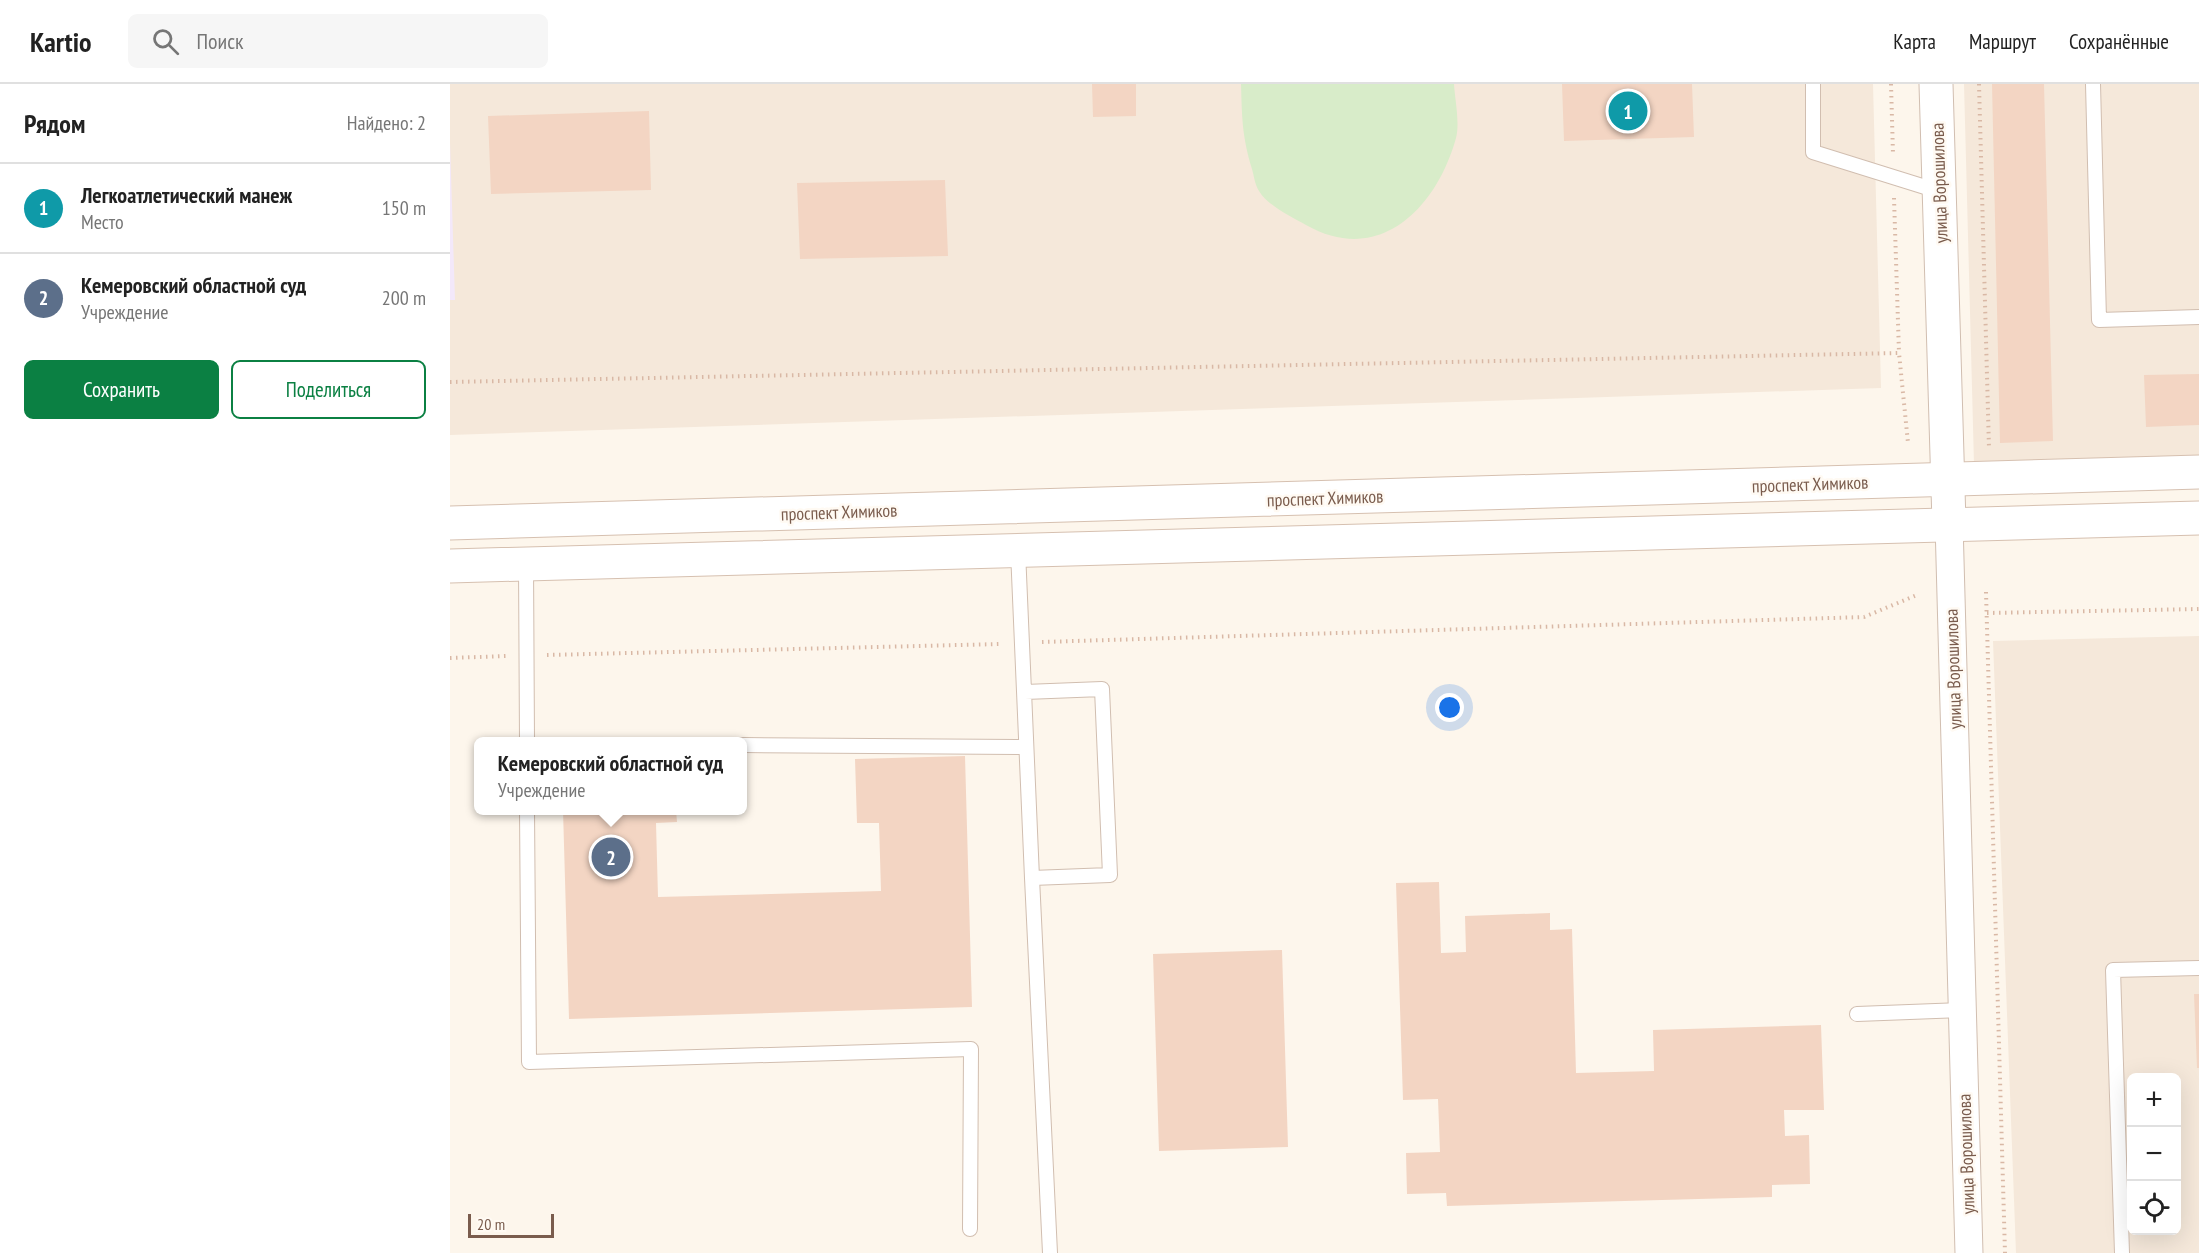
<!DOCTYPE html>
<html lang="ru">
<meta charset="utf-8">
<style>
:root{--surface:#fff;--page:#f6f6f6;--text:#222;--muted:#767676;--line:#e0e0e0;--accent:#0b8043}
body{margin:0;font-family:"PT Sans Narrow",sans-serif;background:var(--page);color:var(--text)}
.controls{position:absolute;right:18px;bottom:18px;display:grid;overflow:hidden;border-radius:9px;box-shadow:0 6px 24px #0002}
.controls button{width:54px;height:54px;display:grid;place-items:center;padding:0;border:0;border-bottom:2px solid var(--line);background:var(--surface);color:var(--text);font:30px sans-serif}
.scale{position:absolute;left:18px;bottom:15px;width:86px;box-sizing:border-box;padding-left:6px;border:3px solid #7a5c4d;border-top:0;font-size:16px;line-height:21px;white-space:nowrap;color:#7a5c4d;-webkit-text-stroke:4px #fffaf3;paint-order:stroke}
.you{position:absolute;left:1000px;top:624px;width:21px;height:21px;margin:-15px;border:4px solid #fff;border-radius:50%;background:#1a73e8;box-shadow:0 0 0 9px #1a73e833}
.badge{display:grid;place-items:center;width:39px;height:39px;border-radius:50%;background:var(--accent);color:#fff;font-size:20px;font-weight:700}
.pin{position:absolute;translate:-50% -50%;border:3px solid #fff;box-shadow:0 2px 6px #0006}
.popup{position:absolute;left:24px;top:653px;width:273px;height:78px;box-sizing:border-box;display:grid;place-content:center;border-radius:9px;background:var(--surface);filter:drop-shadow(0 2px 4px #0005);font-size:20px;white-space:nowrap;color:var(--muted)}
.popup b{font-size:22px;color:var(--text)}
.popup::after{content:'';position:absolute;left:50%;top:100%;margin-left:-12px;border:12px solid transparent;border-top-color:var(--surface)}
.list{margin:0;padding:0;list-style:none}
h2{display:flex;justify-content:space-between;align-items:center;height:78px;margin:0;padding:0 24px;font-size:26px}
h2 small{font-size:20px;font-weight:400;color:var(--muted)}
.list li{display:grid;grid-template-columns:39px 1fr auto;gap:18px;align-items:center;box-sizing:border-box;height:90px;padding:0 24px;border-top:2px solid var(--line)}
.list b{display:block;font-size:22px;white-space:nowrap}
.list p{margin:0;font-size:20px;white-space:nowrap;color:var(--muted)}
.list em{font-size:20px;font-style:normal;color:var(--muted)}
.actions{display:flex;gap:12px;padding:18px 24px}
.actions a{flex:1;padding:14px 0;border:2px solid var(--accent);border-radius:9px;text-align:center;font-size:21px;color:var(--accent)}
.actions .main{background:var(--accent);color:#fff}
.icon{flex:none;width:33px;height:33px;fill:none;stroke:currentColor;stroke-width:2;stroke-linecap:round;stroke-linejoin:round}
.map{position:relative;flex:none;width:1749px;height:1169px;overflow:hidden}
header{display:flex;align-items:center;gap:36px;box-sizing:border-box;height:84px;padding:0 30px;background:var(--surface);border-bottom:2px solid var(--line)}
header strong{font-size:28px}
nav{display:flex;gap:33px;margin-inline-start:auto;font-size:21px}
.search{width:420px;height:54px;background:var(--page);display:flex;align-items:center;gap:15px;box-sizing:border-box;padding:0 21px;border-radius:9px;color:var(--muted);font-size:22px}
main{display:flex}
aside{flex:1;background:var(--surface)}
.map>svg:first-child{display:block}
.residential{fill:#f5e8da;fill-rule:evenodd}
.education{fill:#f3e8fa}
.green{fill:#d8ecc9}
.building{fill:#f3d5c3}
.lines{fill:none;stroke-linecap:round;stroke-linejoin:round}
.service-casing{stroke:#d1beb0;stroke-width:16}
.minor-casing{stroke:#d1beb0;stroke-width:29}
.tertiary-casing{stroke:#d1beb0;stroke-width:35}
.secondary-casing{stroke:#d6c0b0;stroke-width:35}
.path{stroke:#d9b8a5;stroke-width:4;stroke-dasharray:1.5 4.5;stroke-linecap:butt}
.service{stroke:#fff;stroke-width:14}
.minor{stroke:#fff;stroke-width:27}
.tertiary{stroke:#fff;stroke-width:33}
.secondary{stroke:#fff;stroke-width:33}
.labels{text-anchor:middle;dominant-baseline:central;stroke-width:5;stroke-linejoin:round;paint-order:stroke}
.street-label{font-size:18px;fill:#7a5c4d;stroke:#fffaf3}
</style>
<header>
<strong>Kartio</strong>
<div class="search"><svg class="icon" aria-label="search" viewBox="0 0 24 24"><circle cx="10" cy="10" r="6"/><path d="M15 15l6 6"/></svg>Поиск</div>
<nav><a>Карта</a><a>Маршрут</a><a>Сохранённые</a></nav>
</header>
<main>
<aside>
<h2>Рядом<small>Найдено: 2</small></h2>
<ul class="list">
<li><span class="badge" style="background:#0f9aa8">1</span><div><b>Легкоатлетический манеж</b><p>Место</p></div><em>150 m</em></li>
<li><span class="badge" style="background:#5c6f8a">2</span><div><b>Кемеровский областной суд</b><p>Учреждение</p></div><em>200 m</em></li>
</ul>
<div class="actions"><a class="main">Сохранить</a><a>Поделиться</a></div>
</aside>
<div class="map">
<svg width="1749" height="1169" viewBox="0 0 1749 1169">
<rect width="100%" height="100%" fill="#fdf6ec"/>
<path class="residential" d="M0 0H1423L1431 304 0 351Z
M1514 0H1749V372L1524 380Z
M1749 552V1169H1566L1543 557ZM1682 994H1726V1146H1682Z"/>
<path class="education" d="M0 59 5 216H0Z"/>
<path class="green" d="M791 0H1004C1005 16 1010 39 1006 54 987 123 930 183 856 141 842 133 818 122 809 107 805 101 804 92 802 85 792 52 792 34 791 0Z"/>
<path class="building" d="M642 0H686V32L643 33Z
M1112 0H1242L1244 53 1114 57Z
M1542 0H1594L1603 357 1550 359Z
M199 27 201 106 41 110 38 32Z
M495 96 498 172 350 175 347 99Z
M1749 290V341L1696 343 1694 291Z
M515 672 522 923 119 935 113 726H226L227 738 206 739 208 813 431 807 429 739H407L405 675Z
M989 798 991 869 1016 868 1015 832 1100 829V846L1122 845 1126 989 1204 987 1203 946 1371 941 1374 1026H1334L1335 1052 1359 1051 1360 1100 1322 1101V1113L997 1122 996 1109 957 1110 956 1069 990 1068 988 1015 953 1016 946 799Z
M832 866 838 1063 709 1067 703 870Z
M1744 910H1749V984H1747Z"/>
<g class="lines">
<defs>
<path id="service" d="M1363 0V68L1488 107
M1643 0 1649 236 1749 233
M568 467 582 794 660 791 652 605 575 608
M76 480 77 658
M293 661 576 663
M77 726 79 978 521 965 520 1145
M582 794 600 1169
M1407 930 1512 926
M1672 1169 1663 886 1749 884"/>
<path id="minor" d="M1499 439 1519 1169"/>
<path id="tertiary" d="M1486 0 1499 439"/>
<path id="secondary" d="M0 439 1749 388
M0 482 1749 434"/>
</defs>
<use href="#service" class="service-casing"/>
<use href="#minor" class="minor-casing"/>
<use href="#tertiary" class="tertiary-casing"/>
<use href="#secondary" class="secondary-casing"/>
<path class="path" d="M1441 0 1443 70
M1529 0 1539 364
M1444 114 1449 269
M0 298 1449 269 1458 359
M1536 508 1555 1169
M1537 529 1749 525
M592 558 1414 533 1467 511
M97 571 551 560
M0 574 56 572"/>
<use href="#service" class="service"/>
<use href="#minor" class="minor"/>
<use href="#tertiary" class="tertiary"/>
<use href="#secondary" class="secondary"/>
</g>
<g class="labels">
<g class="street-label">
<text transform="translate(1489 99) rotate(-92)">улица Ворошилова</text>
<text transform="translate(1360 400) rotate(-2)">проспект Химиков</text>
<text transform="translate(875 414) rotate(-2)">проспект Химиков</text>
<text transform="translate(389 428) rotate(-2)">проспект Химиков</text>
<text transform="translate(1503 585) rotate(-92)">улица Ворошилова</text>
<text transform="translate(1516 1070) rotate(-92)">улица Ворошилова</text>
</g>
</g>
</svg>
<div class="controls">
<button>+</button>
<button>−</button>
<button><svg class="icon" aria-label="locate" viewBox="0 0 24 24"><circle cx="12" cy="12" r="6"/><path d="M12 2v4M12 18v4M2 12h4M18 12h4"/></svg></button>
</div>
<div class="scale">20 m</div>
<div class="you"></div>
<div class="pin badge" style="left:1178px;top:27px;background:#0f9aa8">1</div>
<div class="pin badge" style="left:161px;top:773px;background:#5c6f8a">2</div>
<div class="popup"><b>Кемеровский областной суд</b>Учреждение</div>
</div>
</main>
